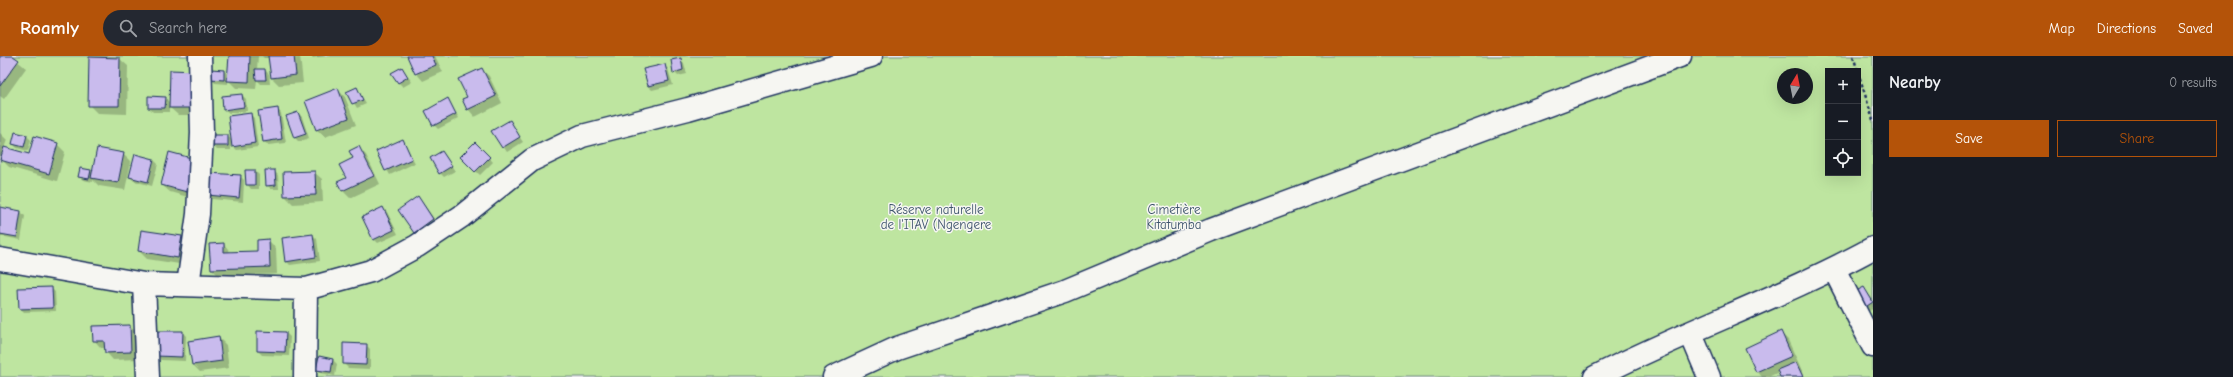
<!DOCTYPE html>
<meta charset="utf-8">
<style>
:root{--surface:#171b24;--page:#242831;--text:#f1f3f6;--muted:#9ea1a6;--line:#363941;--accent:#b45309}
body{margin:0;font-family:"Comic Neue",sans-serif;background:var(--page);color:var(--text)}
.controls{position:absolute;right:12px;top:12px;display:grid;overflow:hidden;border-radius:0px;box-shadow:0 4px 16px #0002}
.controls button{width:36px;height:36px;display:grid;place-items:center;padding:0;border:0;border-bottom:1px solid var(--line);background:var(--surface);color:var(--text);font:20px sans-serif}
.compass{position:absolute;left:1777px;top:12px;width:36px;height:36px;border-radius:50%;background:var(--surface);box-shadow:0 4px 16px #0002;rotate:10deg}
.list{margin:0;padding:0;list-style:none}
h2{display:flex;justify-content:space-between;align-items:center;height:52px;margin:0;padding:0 16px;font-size:17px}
h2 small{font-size:13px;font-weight:400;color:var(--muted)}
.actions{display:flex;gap:8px;padding:12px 16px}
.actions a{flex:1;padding:9px 0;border:1px solid var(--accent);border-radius:0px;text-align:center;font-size:14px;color:var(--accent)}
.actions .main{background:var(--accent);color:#fff}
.icon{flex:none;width:22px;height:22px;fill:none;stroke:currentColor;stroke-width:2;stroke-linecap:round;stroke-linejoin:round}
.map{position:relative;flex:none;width:1873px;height:321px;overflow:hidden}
header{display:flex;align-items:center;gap:24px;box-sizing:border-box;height:56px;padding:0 20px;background:var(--accent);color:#fff}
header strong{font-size:19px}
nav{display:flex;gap:22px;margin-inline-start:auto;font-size:14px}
.search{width:280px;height:36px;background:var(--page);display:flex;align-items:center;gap:10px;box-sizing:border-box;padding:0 14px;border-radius:22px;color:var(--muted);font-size:15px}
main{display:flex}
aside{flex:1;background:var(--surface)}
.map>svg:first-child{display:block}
.green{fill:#bee5a0;stroke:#6c8a7f;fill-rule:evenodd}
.shadow{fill:#0003}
.building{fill:#c9bbed;stroke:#1b2f5e}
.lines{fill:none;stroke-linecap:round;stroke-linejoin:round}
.minor-casing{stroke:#1b2f5e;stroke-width:25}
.path{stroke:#1b2f5e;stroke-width:2.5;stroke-dasharray:3 3;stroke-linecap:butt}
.minor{stroke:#f6f6f2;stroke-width:22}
.labels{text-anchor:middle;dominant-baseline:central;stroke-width:3;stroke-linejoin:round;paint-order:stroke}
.park-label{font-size:13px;fill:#3c536b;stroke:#f6f6f2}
</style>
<header>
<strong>Roamly</strong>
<div class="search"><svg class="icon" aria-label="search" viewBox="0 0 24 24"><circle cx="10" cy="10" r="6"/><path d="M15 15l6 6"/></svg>Search here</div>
<nav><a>Map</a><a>Directions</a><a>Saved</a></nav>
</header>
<main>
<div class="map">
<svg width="1873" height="321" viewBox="0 0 1873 321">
<rect width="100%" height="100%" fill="#edeaf1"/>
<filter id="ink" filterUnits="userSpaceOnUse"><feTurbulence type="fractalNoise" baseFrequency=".025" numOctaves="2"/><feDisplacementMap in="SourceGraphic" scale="8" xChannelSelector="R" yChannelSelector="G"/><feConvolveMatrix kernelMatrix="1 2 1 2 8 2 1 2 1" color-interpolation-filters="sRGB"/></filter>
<g filter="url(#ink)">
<path class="green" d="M0 0H1873V321H0ZM1828 15H1858V117H1828ZM1783 18H1807V42H1783Z"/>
<path class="shadow" d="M0 0H11L26 12 4 43 0 40Z
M230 0H258L257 14H265L269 18 270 28H261L257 24 256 33 236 32 228 24V28L215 27 211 23 224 15 229 19Z
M262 0H300L303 27 279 29 272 22 270 2H264Z
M311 0H324L313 2Z
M408 0H435L443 16 423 25 416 17Z
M120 3 128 10 127 58 97 57 89 49Z
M680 3 684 7 687 18 678 20 674 16Z
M664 9 668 13 673 29 652 34 648 30Z
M402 12 412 26 403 31 399 27Z
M481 13 489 20 502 47 475 61 468 53Z
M171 15 203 59H178L169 51V56H153L149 52 165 42 170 47Z
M337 33 345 41 356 69 325 81 317 74 306 45Z
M357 33 366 48 357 52 348 37Z
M242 39 246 43 247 55 229 57 224 53Z
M448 43 459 62 438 73 434 69Z
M277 53 281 57 286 87 268 89 263 85Z
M298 57 302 61 309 82 299 86 295 82Z
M250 58 254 62 258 91 237 94 231 89V94H217L213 90 227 80 232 84Z
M509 66 523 86 507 96 493 75Z
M0 77 7 84 4 92 30 99 57 88 65 96 57 125 9 111 1 103 0 106Z
M16 77 27 80 31 84 28 95 17 92 13 88Z
M403 84 415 107 390 119 377 96Z
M475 87 493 106 480 119 461 101Z
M358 92 366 99 380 128 350 142 343 135 339 127 347 123Z
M442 96 455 115 444 121 440 117Z
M123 98 131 106 125 134 99 130 93 124V126L83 124 79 120 90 115 93 117Z
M154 104 158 108 152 130 134 125 130 121Z
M202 111 195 143 170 136 162 129Z
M255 115 259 119V133H251L247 128Z
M274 115 278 119 279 133H271L267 129Z
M314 116 322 123 323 146 293 148 285 140 284 117Z
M240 120 244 124 243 146 212 143 208 139Z
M422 146 437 167 419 180 400 155Z
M0 152 21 156 25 160 21 184 0 180Z
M383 152 387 156 398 178 378 187 374 183Z
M313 179 317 183 320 205 290 209 286 205Z
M181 181 189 189 186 209 147 203 139 195Z
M268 184 276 192 277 218 219 220 212 213 224 188 231 197 258 196Z
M51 232 55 236 56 255 24 256 20 252Z
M1864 232 1873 244V253L1869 255 1865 251Z
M129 270 137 277 138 303 113 304 106 296V292H101L94 284Z
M182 276 186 280 185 305 161 304 157 300Z
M286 277 290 281 289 300 262 299 258 295Z
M1781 277 1788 284 1805 321H1782L1779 316 1768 321H1762L1757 315Z
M218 281 226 289 229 312 200 316 193 309Z
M366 289 370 293V313L348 312 344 308Z
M319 301 333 304 337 308 335 320 321 317 317 313Z"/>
<path class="building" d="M0 0H13L19 4 0 30Z
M229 0H250L249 26 227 25Z
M268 0H294L296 19 271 22Z
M407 0H432L436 9 415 18Z
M89 1 120 2 119 50H88Z
M681 2 683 14 673 17 671 4Z
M665 8 669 25 648 30 643 13Z
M402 11 408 21 398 27 391 17Z
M482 12 496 40 467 54 462 43 467 41 458 23Z
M211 13 224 14V24L210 23Z
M255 13H265L266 24H256Z
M170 14 196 15V52H169Z
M357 31 363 44 352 48 346 36Z
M338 32 349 62 316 74 305 45Z
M242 38 244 51 223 54 222 40Z
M148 40 166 41 165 52H148Z
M448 42 456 58 433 70 425 55Z
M278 52 282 83 263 86 258 55Z
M298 56 306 78 294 82 286 60Z
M251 57 255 87 232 91 228 60Z
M510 64 520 81 502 92 491 75Z
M15 76 27 79 24 91 12 88Z
M212 79H228V90H212Z
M34 80 58 87 49 118 0 104 4 91 29 98Z
M403 83 412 103 385 115 376 95Z
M475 86 490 101 475 116 460 101Z
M359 90 374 120 342 135 337 126 346 122 339 109 353 102 349 95Z
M97 92 124 97 118 127 91 122Z
M442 95 452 110 439 118 430 102Z
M169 96 195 103 187 136 161 129Z
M135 98 154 103 148 126 129 121Z
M80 112 91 114 89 123 78 121Z
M245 114H255V129H246Z
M265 114H275L276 129 266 130Z
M315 115 316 139 284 140 283 116Z
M208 117 241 119 239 142 207 139Z
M418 140 433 163 414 177 398 154Z
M0 151 21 155 17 181 0 178Z
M383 151 394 174 373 184 362 161Z
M141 174 182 180 178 202 138 195Z
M313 178 316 201 285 206 282 182Z
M269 183 270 211 211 213 209 188 224 187V196L257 195V184Z
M52 231 53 252 19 253 18 232Z
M1864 231 1873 246 1864 252 1856 235Z
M130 269 131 296 105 297 104 285H93L92 270Z
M157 275H183L182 301 156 300Z
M257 275 286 276 285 296 257 295Z
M1781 275 1792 300 1756 316 1745 292Z
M219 280 222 305 192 309 188 285Z
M343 287 367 288 366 309 343 308Z
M319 300 333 303 331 316 316 314Z
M1796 306 1803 321H1780L1777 314Z"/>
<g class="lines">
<defs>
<path id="minor" d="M0 203 144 228 306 233 371 215 417 190 462 160 532 104 582 80 688 53 871 0
M1834 213 1873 290
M144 228 148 321
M188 229 198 158 202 77 200 0
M1691 278 1709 321
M305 321 306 233
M834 321 897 292 1065 235 1211 174 1680 0
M1595 321C1686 274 1783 241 1873 192"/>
</defs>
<use href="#minor" class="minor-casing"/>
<path class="path" d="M1853 0 1858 15
M1858 16 1873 64"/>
<use href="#minor" class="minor"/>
</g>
</g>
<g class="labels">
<g class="park-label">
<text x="936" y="153">Réserve naturelle<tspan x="936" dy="15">de l'ITAV (Ngengere</tspan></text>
<text x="1174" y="153">Cimetière<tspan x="1174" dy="15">Kitatumba</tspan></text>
</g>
</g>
</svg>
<div class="controls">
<button>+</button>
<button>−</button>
<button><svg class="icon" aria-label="locate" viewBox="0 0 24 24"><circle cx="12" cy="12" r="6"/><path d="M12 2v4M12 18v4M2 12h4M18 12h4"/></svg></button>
</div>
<svg class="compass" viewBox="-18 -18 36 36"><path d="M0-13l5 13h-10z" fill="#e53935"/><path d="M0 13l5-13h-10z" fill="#9ea1a6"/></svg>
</div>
<aside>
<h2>Nearby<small>0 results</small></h2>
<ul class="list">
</ul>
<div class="actions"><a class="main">Save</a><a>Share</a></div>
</aside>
</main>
